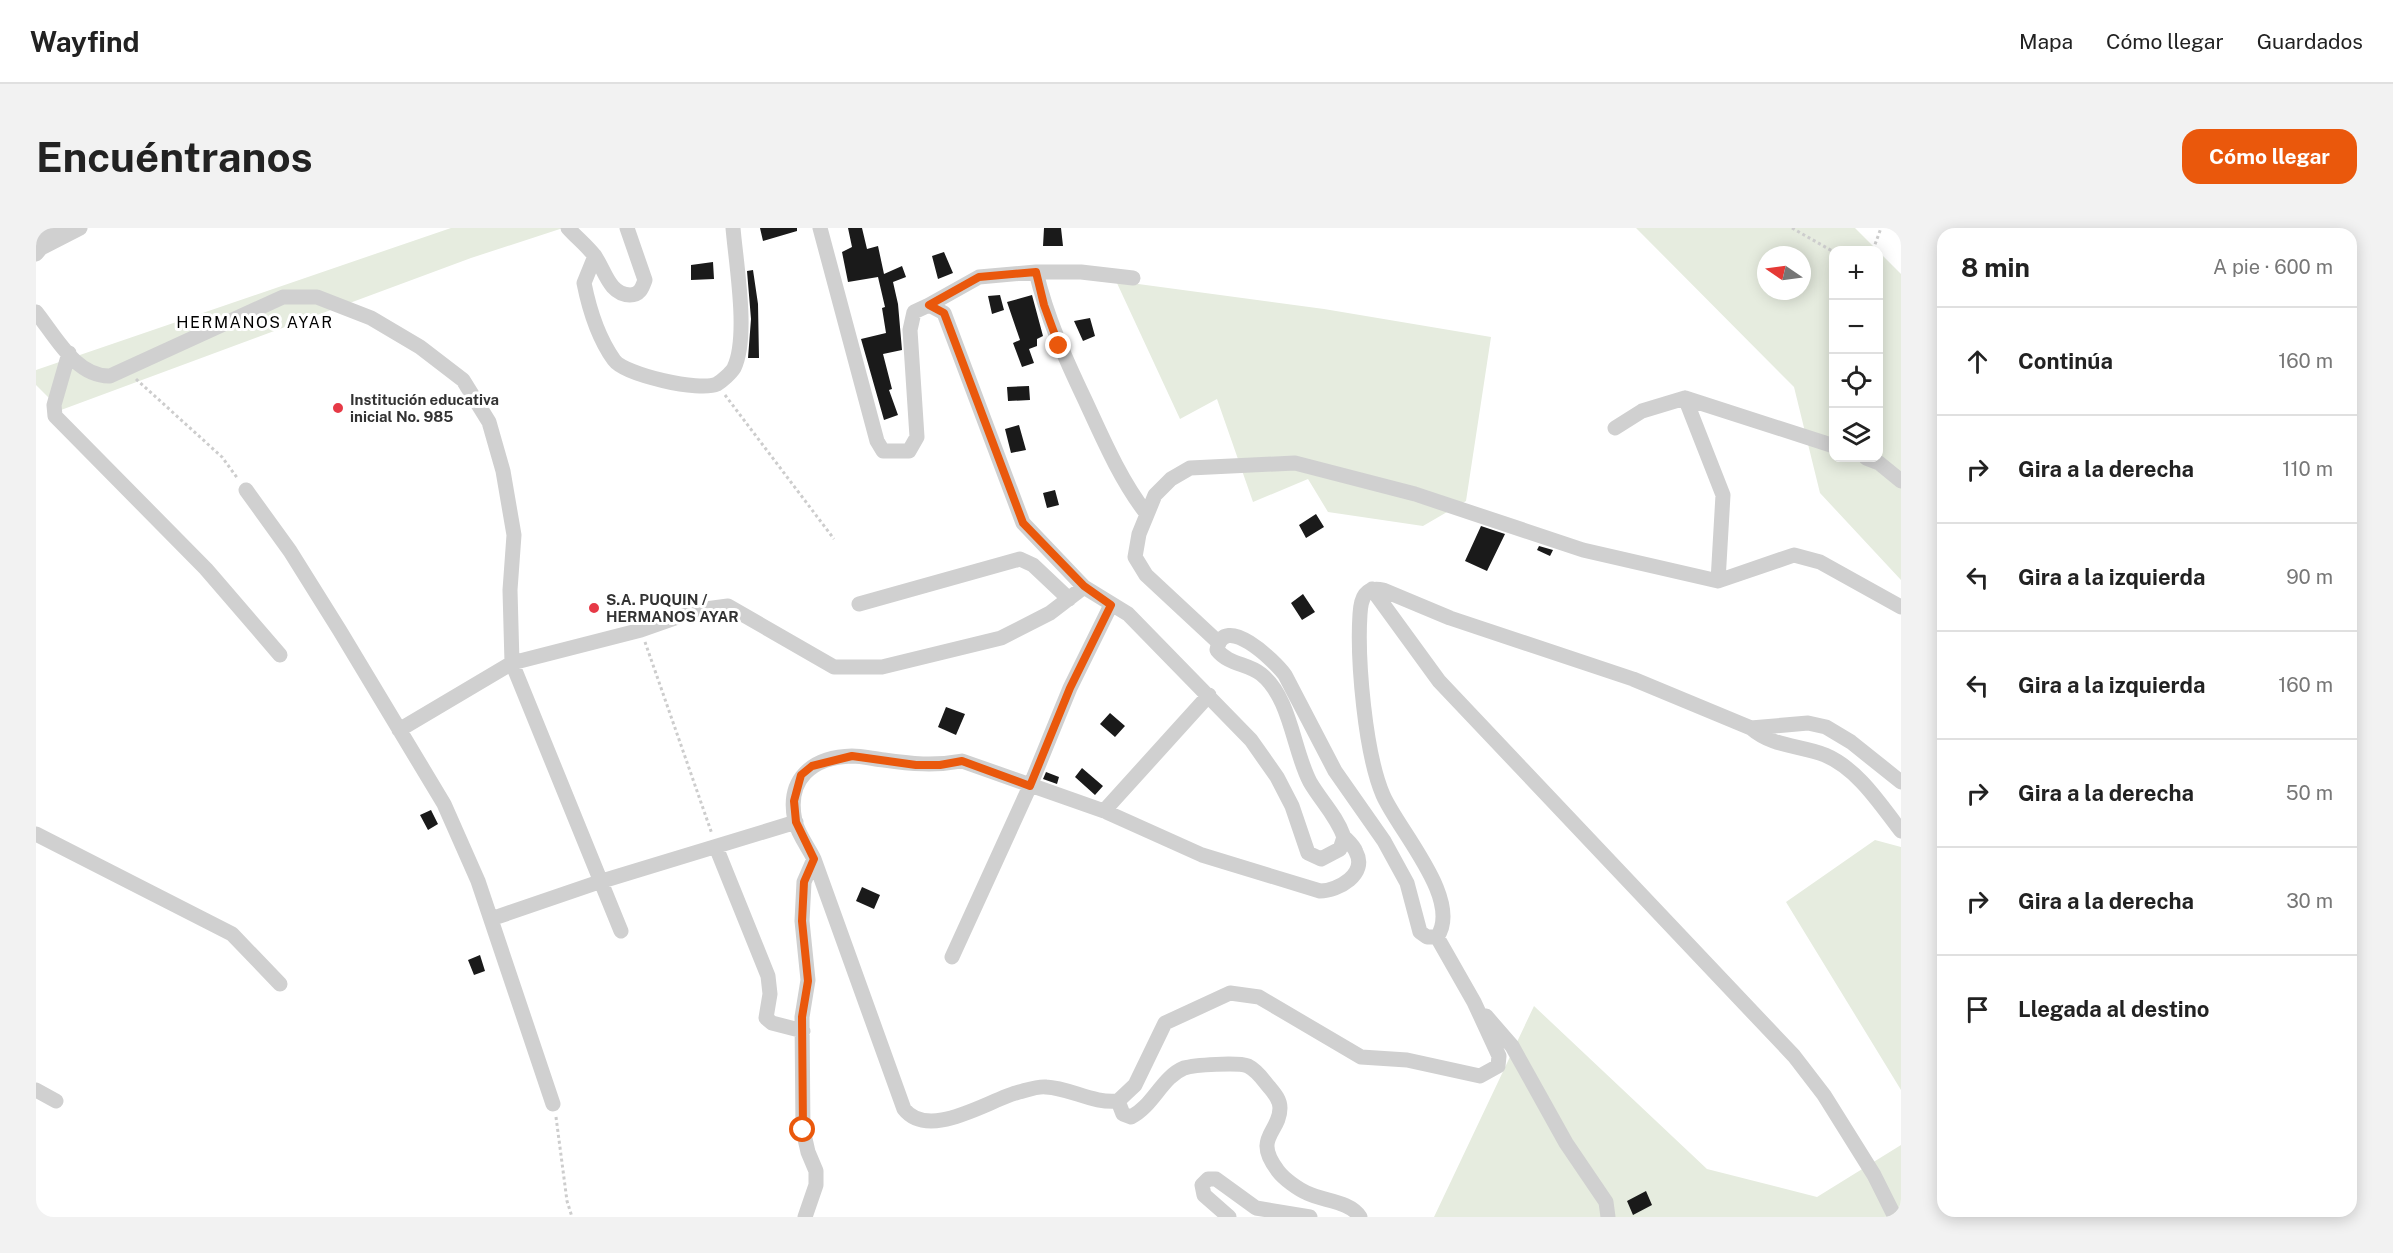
<!DOCTYPE html>
<html lang="es">
<meta charset="utf-8">
<style>
:root{--surface:#fff;--page:#f2f2f2;--text:#222;--muted:#767676;--line:#e0e0e0;--accent:#ea580c}
body{margin:0;font-family:"Public Sans",sans-serif;background:var(--page);color:var(--text)}
.controls{position:absolute;right:18px;top:18px;display:grid;overflow:hidden;border-radius:12px;box-shadow:0 3px 15px #0003}
.controls button{width:54px;height:54px;display:grid;place-items:center;padding:0;border:0;border-bottom:2px solid var(--line);background:var(--surface);color:var(--text);font:30px sans-serif}
.compass{position:absolute;left:1721px;top:18px;width:54px;height:54px;border-radius:50%;background:var(--surface);box-shadow:0 3px 15px #0003;rotate:283deg}
.stop{position:absolute;width:18px;height:18px;margin:-14px;border:4px solid #ea580c;border-radius:50%;background:#fff}
.stop.end{background:#ea580c;border-color:#fff;box-shadow:0 2px 6px #0008}
.list{margin:0;padding:0;list-style:none}
h2{display:flex;justify-content:space-between;align-items:center;height:78px;margin:0;padding:0 24px;font-size:26px}
h2 small{font-size:20px;font-weight:400;color:var(--muted)}
.list li{display:grid;grid-template-columns:39px 1fr auto;gap:18px;align-items:center;box-sizing:border-box;height:108px;padding:0 24px;border-top:2px solid var(--line)}
.list b{display:block;font-size:22px;white-space:nowrap}
.list em{font-size:20px;font-style:normal;color:var(--muted)}
.icon{flex:none;width:33px;height:33px;fill:none;stroke:currentColor;stroke-width:2;stroke-linecap:round;stroke-linejoin:round}
.map{position:relative;flex:none;width:1865px;height:989px;overflow:hidden;border-radius:18px}
header{display:flex;align-items:center;gap:36px;box-sizing:border-box;height:84px;padding:0 30px;background:var(--surface);border-bottom:2px solid var(--line)}
header strong{font-size:28px}
nav{display:flex;gap:33px;margin-inline-start:auto;font-size:21px}
.intro{display:flex;align-items:center;justify-content:space-between;box-sizing:border-box;height:144px;padding:0 36px}
h1{margin:0;font-size:42px}
.button{padding:15px 27px;border-radius:18px;background:var(--accent);color:#fff;font-size:21px;font-weight:700}
main{display:flex;gap:36px;padding:0 36px}
aside{flex:1;background:var(--surface);border-radius:18px;box-shadow:0 3px 15px #0003}
.map>svg:first-child{display:block}
.green{fill:#e6ecdf;fill-rule:evenodd}
.building{fill:#1a1a1a}
.lines{fill:none;stroke-linecap:round;stroke-linejoin:round}
.path{stroke:#cdcdcd;stroke-width:3;stroke-dasharray:3 3;stroke-linecap:butt}
.street{stroke:#d0d0d0;stroke-width:15}
.route{stroke:#ea580c;stroke-width:8}
.poi-dot{fill:#e63946;stroke:#fff;stroke-width:2}
.labels{text-anchor:middle;dominant-baseline:central;stroke-width:6;stroke-linejoin:round;paint-order:stroke}
.poi-label{font-size:15px;font-weight:bold;fill:#333;stroke:#fff;text-anchor:start}
.neighbourhood-label{font-size:16px;letter-spacing:1.5px;fill:#000;stroke:#fff}
</style>
<header>
<strong>Wayfind</strong>
<nav><a>Mapa</a><a>Cómo llegar</a><a>Guardados</a></nav>
</header>
<div class="intro"><h1>Encuéntranos</h1><a class="button">Cómo llegar</a></div>
<main>
<div class="map">
<svg width="1865" height="989" viewBox="0 0 1865 989">
<rect width="100%" height="100%" fill="#fff"/>
<path class="green" d="M415 0H527L435 30 25 182 0 157V142Z
M1600 0H1819L1841 22H1798V230H1842L1843 24 1865 46V352L1784 265 1758 159ZM1730 27H1766V63H1730Z
M1080 53 1288 81 1455 109 1430 273 1387 298 1292 284 1272 251 1217 274 1181 171 1144 191Z
M1839 612 1865 619V862L1750 674Z
M1498 778 1671 941 1781 969 1865 917V989H1398Z"/>
<path class="building" d="M724 0H761V3L727 13Z
M812 0H826L831 21 842 18 848 46 866 38 870 49 857 54 862 76 866 122 847 126 856 161 853 162 862 187 848 192 825 111 850 105 846 80 849 79 842 49 812 54 806 24 816 19Z
M1008 0H1025L1027 18H1007Z
M908 24 917 45 902 51 896 28Z
M677 34 678 51 655 52V37Z
M717 42 722 76 723 130H712L715 91 711 43Z
M964 67 968 82 956 86 952 68Z
M996 67 1007 108 1001 111V118L993 121 998 135 986 139 977 115 984 112 971 74Z
M1054 90 1059 108 1047 113 1038 93Z
M993 158 994 172 972 173 971 159Z
M983 197 990 222 975 225 969 201Z
M1019 262 1023 277 1011 280 1007 265Z
M1280 286 1288 299 1270 310 1263 297Z
M1445 298 1469 306 1451 343 1429 333Z
M1503 318 1517 322 1514 328 1501 322Z
M1267 366 1279 384 1266 392 1255 375Z
M910 479 929 486 920 507 902 499Z
M1074 485 1089 498 1079 509 1064 496Z
M1046 540 1067 558 1059 567 1039 549Z
M1010 544 1023 549 1021 556 1007 551Z
M395 582 402 596 392 602 384 587Z
M826 659 844 667 838 681 820 673Z
M444 727 449 743 438 747 432 732Z
M1610 963 1616 977 1597 987 1591 973Z"/>
<g class="lines">
<path class="path" d="M1756 0 1798 24
M1837 22 1845 0
M100 151 186 229 202 251
M689 167 798 311
M609 414 676 606
M520 889 531 973 536 989"/>
<path class="street" d="M532 0C540 9 550 17 558 27 569 41 572 66 594 67 604 67 606 60 609 52L591 0
M0 7 27 3
M0 26 5 20 44 0
M559 28 548 55C553 80 563 111 578 132 589 147 664 164 681 156 686 153 695 145 698 140 713 109 700 36 697 0
M1000 44H1045L1097 50
M893 77 943 49 1000 44C1011 90 1029 130 1049 172 1067 211 1084 251 1110 285
M0 84C20 109 40 149 74 148L247 69H281L335 90 384 119 427 152 453 194 467 243 478 307 474 362 476 435 585 703
M33 125 18 177 19 188 170 341 244 427
M1649 170 1687 267 1682 353
M1579 200 1606 183 1649 170 1798 218
M1830 230 1843 235 1865 253
M210 262 254 323 304 403 408 576 442 653 517 876
M1048 359 1092 386 1215 512 1241 549 1256 578 1272 625 1285 631 1304 621 1308 609C1300 587 1285 573 1274 554 1257 522 1255 470 1225 446 1211 435 1193 437 1181 422 1187 383 1239 433 1249 447L1299 543 1348 613 1371 655 1384 704 1391 709H1401C1427 672 1362 602 1347 567 1329 525 1321 432 1324 386 1325 370 1329 358 1347 362L1414 390 1597 451 1715 500 1772 495 1790 499 1815 514 1865 554
M1336 361 1403 453 1758 828 1788 867 1838 947 1859 989
M823 376 984 331 997 337 1033 371
M1182 414 1110 347 1099 329 1103 306 1119 267 1135 251 1154 240 1259 235 1379 266 1547 322 1682 353 1758 327 1784 334 1865 379
M1715 500C1737 519 1763 517 1789 527 1822 541 1844 576 1865 603
M363 502 476 435 605 402 662 382 692 378 798 439H846L965 410 1014 385 1048 359 987 295 908 85 893 77 878 84 874 102 881 209 873 223H847L841 213 784 0
M1068 583 1173 467
M0 606 196 706 244 756
M680 619 732 748 734 766 730 790 736 795 767 803
M455 691 563 654 760 594
M916 729 994 558 1034 460 1075 377
M1450 788 1476 818 1530 915 1570 974 1572 989
M0 862 20 873
M1082 873C1058 876 1034 860 1010 859 1002 858 991 862 983 864 952 872 893 913 868 881L778 631C772 619 762 606 759 593 750 551 776 529 816 528 826 528 838 531 848 532 875 536 899 538 926 533L1068 583 1166 627 1284 663C1302 663 1332 646 1320 624 1318 618 1312 613 1308 609
M769 989 780 957V943L772 924 767 902 766 789 772 752 766 693 768 654 778 631
M1193 989 1168 967 1166 957 1172 951H1180L1220 980 1274 989
M1324 989C1314 973 1287 973 1271 965 1262 961 1248 951 1242 943 1216 909 1244 905 1244 880 1244 872 1239 866 1234 860 1227 852 1222 843 1212 838 1202 834 1158 837 1148 840 1126 849 1117 878 1095 889L1087 886 1082 873 1099 857 1129 795 1194 765 1223 769 1325 829 1371 832 1444 848 1462 838 1463 828 1438 774 1401 709"/>
</g>
<g class="lines">
<path class="route" d="M767 902 766 789 772 753 766 693 768 654 778 631 760 594 758 573 765 547 776 538 816 528 880 537H904L926 533 994 558 1034 460 1075 377 1048 358 987 295 908 85 893 77 943 49 1000 44 1008 77 1023 118"/>
</g>
<g class="poi-dot">
<circle cx="302" cy="180" r="6"/>
<circle cx="558" cy="380" r="6"/>
</g>
<g class="labels">
<g class="poi-label">
<text x="314" y="171">Institución educativa<tspan x="314" dy="17">inicial No. 985</tspan></text>
<text x="570" y="371">S.A. PUQUIN /<tspan x="570" dy="17">HERMANOS AYAR</tspan></text>
</g>
<g class="neighbourhood-label">
<text x="219" y="94">HERMANOS AYAR</text>
</g>
</g>
</svg>
<div class="controls">
<button>+</button>
<button>−</button>
<button><svg class="icon" aria-label="locate" viewBox="0 0 24 24"><circle cx="12" cy="12" r="6"/><path d="M12 2v4M12 18v4M2 12h4M18 12h4"/></svg></button>
<button><svg class="icon" aria-label="layers" viewBox="0 0 24 24"><path d="M12 4l9 5-9 5-9-5zM3 14l9 5 9-5"/></svg></button>
</div>
<svg class="compass" viewBox="-18 -18 36 36"><path d="M0-13l5 13h-10z" fill="#e53935"/><path d="M0 13l5-13h-10z" fill="#767676"/></svg>
<div class="stop" style="left:767px;top:902px"></div>
<div class="stop end" style="left:1023px;top:118px"></div>
</div>
<aside>
<h2>8 min<small>A pie · 600 m</small></h2>
<ul class="list">
<li><svg class="icon" aria-label="ahead" viewBox="0 0 24 24"><path d="M12 20V5M6 11l6-6 6 6"/></svg><div><b>Continúa</b></div><em>160 m</em></li>
<li><svg class="icon" aria-label="right" viewBox="0 0 24 24"><path d="M7 20v-9h11M14 6l5 5-5 5"/></svg><div><b>Gira a la derecha</b></div><em>110 m</em></li>
<li><svg class="icon" aria-label="left" viewBox="0 0 24 24"><path d="M17 20v-9H6M10 6l-5 5 5 5"/></svg><div><b>Gira a la izquierda</b></div><em>90 m</em></li>
<li><svg class="icon" aria-label="left" viewBox="0 0 24 24"><path d="M17 20v-9H6M10 6l-5 5 5 5"/></svg><div><b>Gira a la izquierda</b></div><em>160 m</em></li>
<li><svg class="icon" aria-label="right" viewBox="0 0 24 24"><path d="M7 20v-9h11M14 6l5 5-5 5"/></svg><div><b>Gira a la derecha</b></div><em>50 m</em></li>
<li><svg class="icon" aria-label="right" viewBox="0 0 24 24"><path d="M7 20v-9h11M14 6l5 5-5 5"/></svg><div><b>Gira a la derecha</b></div><em>30 m</em></li>
<li><svg class="icon" aria-label="arrive" viewBox="0 0 24 24"><path d="M6 21V4h12l-3 4 3 4H6"/></svg><div><b>Llegada al destino</b></div></li>
</ul>
</aside>
</main>
